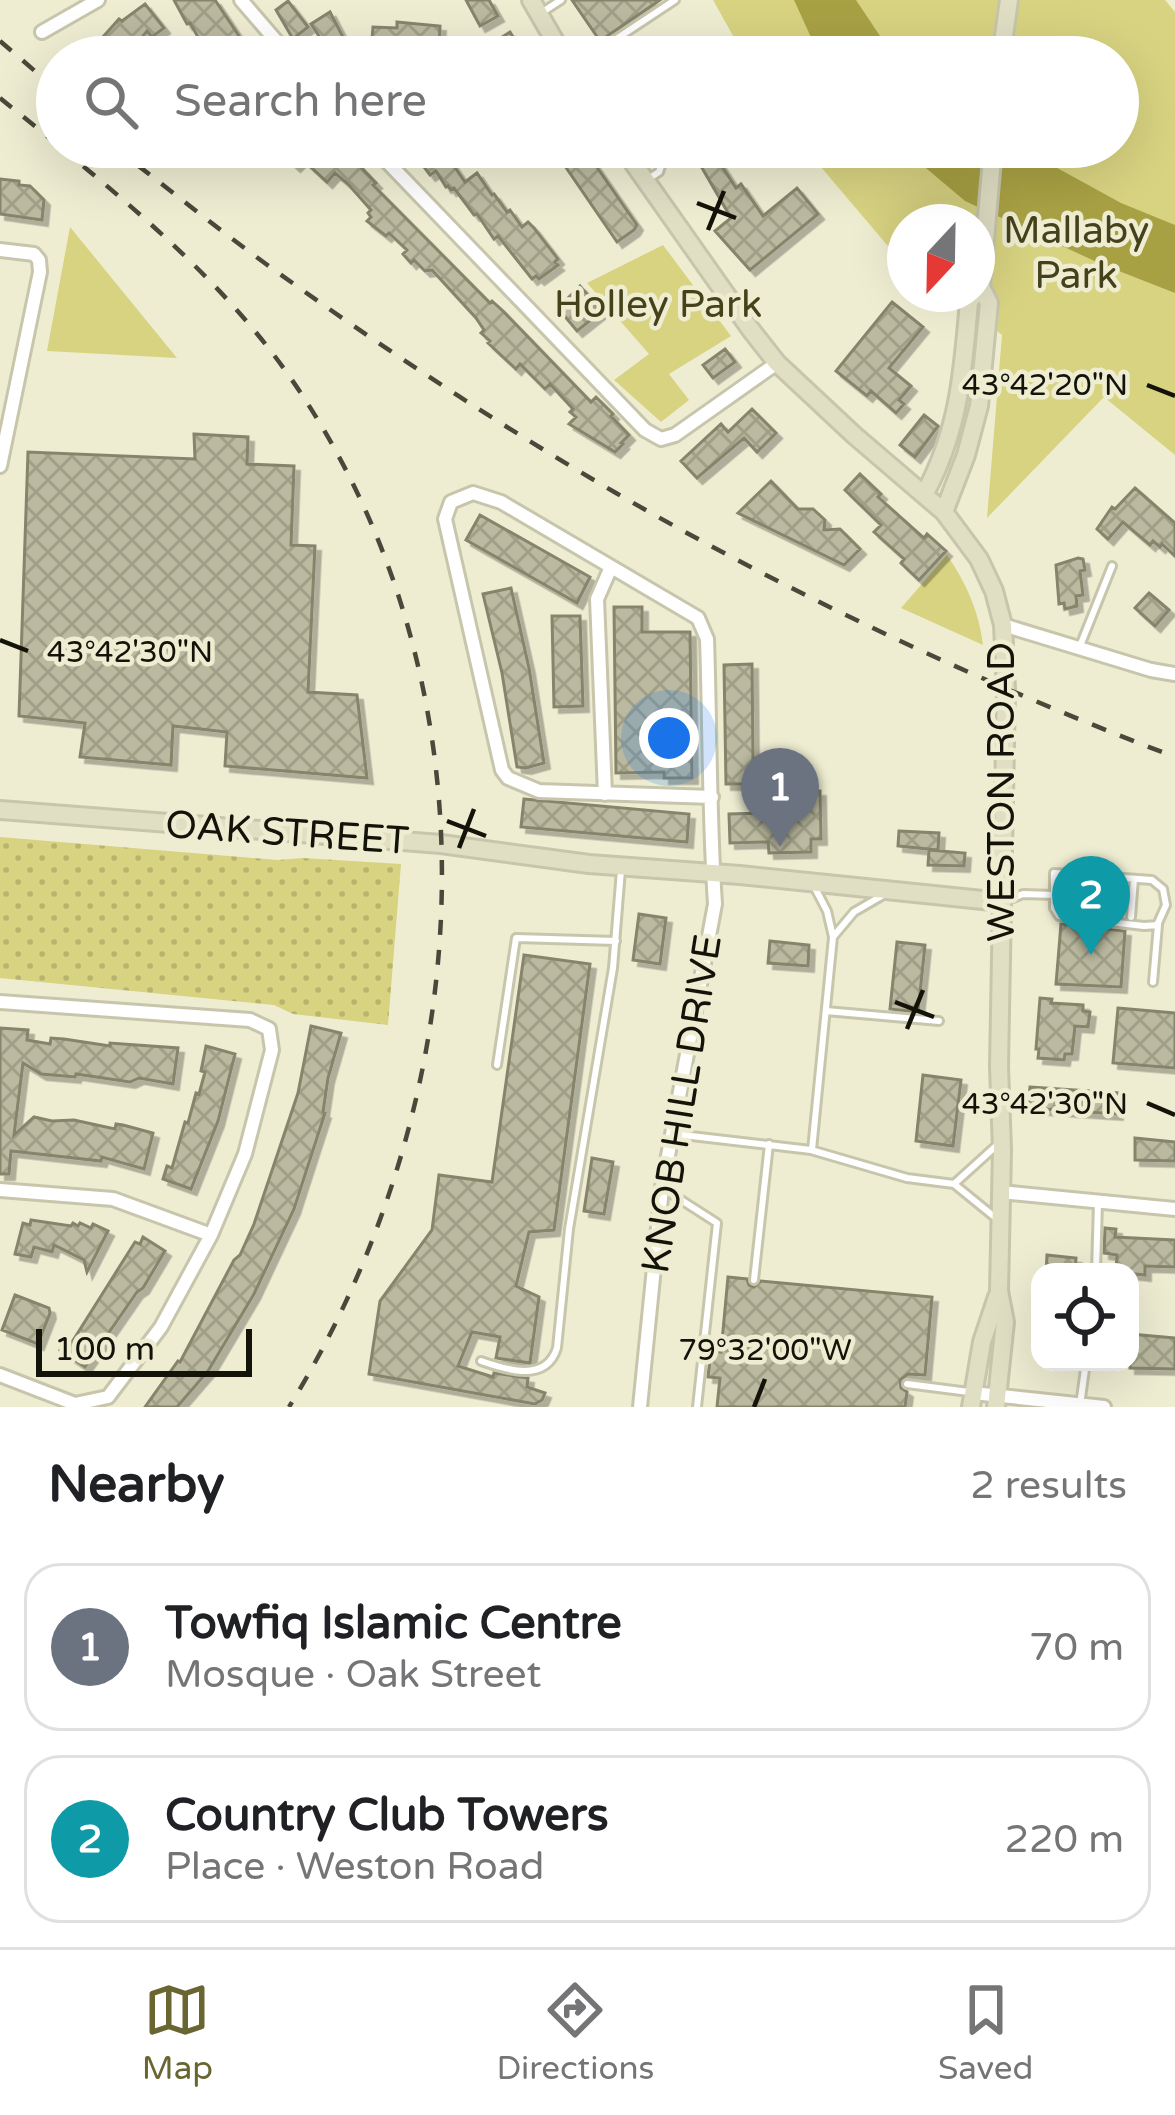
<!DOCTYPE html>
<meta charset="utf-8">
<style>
:root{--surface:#fff;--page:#f6f6f6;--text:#202124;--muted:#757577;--line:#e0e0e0;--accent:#696632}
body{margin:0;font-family:"Varela Round",sans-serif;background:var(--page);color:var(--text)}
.controls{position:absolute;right:36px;bottom:36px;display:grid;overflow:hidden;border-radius:24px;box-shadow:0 12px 48px #0002}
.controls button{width:108px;height:108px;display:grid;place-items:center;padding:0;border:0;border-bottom:3px solid var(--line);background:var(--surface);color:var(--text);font:60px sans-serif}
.compass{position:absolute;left:887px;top:204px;width:108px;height:108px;border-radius:50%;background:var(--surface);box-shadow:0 12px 48px #0002;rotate:202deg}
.scale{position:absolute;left:36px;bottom:30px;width:216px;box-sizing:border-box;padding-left:12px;border:6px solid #14130a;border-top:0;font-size:33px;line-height:42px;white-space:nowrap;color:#14130a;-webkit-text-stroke:9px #eeedd2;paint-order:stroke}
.you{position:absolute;left:669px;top:738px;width:42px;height:42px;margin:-30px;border:9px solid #fff;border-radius:50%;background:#1a73e8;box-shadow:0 0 0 18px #1a73e833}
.badge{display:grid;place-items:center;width:78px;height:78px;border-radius:50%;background:var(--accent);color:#fff;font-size:39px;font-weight:700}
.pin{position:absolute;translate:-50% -99px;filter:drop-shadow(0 3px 6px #0008)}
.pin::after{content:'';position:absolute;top:63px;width:42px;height:36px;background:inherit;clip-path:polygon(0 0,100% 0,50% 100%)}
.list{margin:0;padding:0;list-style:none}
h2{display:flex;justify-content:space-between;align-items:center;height:156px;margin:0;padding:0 48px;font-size:51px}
h2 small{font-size:39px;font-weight:400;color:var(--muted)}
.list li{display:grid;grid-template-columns:78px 1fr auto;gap:36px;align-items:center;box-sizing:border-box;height:168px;margin:0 24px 24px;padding:0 24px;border:3px solid var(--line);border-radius:36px}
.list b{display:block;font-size:45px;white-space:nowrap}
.list p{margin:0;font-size:39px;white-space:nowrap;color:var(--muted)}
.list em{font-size:39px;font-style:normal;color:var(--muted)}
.icon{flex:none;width:66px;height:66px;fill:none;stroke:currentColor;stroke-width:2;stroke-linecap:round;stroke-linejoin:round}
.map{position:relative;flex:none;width:1175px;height:1407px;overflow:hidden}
.search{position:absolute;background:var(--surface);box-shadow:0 12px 48px #0002;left:36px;right:36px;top:36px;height:132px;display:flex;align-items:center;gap:30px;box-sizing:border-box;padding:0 42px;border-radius:66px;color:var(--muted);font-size:45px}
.sheet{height:540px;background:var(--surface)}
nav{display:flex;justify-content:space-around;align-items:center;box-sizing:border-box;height:168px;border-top:3px solid var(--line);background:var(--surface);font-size:33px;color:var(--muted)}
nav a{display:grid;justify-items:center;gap:6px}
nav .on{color:var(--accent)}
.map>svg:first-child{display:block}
.grass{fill:url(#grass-dots)}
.park{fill:#d8d381}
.water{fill:#a8a144}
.building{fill:url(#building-cross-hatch);stroke:#86856c;stroke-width:3;filter:url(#shadow)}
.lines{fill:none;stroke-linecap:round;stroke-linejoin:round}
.lane-casing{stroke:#c7c6ac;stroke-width:12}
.street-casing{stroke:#c7c6ac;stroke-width:18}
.secondary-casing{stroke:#c7c6ac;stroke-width:22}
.lane{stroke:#fff;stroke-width:6}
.street{stroke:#fff;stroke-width:12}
.secondary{stroke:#e0dfc4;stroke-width:16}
.rail{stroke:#49483a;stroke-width:4.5;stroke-dasharray:15 15;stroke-linecap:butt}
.ticks{fill:none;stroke:#14130a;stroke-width:4.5}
.labels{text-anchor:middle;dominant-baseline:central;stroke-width:9;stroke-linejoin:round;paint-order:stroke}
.park-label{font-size:39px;fill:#45421b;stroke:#eeedd2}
.street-label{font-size:39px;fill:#14130a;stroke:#eeedd2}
.ticks-label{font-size:30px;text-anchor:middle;fill:#14130a;stroke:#eeedd2;stroke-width:9;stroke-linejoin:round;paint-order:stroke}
</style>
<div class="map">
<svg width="1175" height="1407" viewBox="0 0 1175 1407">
<defs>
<pattern id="grass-dots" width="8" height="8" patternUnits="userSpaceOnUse" patternTransform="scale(3)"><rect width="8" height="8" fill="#d8d381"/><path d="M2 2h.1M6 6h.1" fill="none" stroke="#b8b46e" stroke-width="1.8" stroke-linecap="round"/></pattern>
<pattern id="building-cross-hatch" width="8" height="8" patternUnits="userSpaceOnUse" patternTransform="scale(3)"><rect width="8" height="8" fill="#bbbaa0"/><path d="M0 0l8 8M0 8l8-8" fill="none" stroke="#a09f88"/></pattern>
<filter id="shadow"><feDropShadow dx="5.5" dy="5.5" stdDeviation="0" flood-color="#0004"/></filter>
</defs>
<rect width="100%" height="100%" fill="#eeedd2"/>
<path class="grass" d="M0 837 278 860 303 858 401 864 388 1025 293 1014 274 1005 0 978Z"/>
<path class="park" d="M713 0H1165L1175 12V455L1104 397 987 518 1002 335 950 294H977V222H905V259L887 245 804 147H1118V57H745Z
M70 227 177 358 47 351Z
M663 245 731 336 669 374 689 400 661 422 614 380 649 354 587 283Z
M947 555C966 583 979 611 983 645L901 608Z"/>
<path class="water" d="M794 0H856L894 57H820Z
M901 147H1019L1121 203 1175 225V293L1101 264 965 201Z"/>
<path class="building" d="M174 0H215L245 45 241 50 245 57H215L207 42 202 44 190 23 187 24Z
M466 0H489L498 16 480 26Z
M572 0H660L600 41Z
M288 1 308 27 293 39 276 10Z
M145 4 164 28 152 37 147 31 126 57H85L119 19 122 21Z
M330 12 344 39 328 50 311 24Z
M397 22 440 26 439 51 436 50 435 55 430 57H420L417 52 371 50 373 27 397 28Z
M510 32 522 51 513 57H491L485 48Z
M289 147H330L349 165 354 160 376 183 373 185 490 303 492 301 503 311 591 402 596 397 613 414 611 416 629 435 621 443 623 444 615 452 569 424 576 417 570 412 573 409 550 384 545 389 520 364 516 369 488 343 490 341 481 333 484 330 476 318 432 270 425 271 414 260 411 263 403 254 407 250 389 233 386 236 367 221 371 217 368 213 371 210 348 184 335 173 327 182 302 159 295 166 282 154Z
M409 147H441L465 182 477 173 492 195 494 194 507 212 510 210 522 227 528 222 534 228 558 259 555 262 558 265 539 279 536 276 532 279 498 236 494 239 477 214 474 215 454 188 451 190 448 186 446 187 436 171 430 175Z
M552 147H575L579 154 585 150 637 225 634 230 617 242Z
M713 152 736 188 741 184 763 216 797 188 818 214 750 270 715 231 731 218 698 161Z
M0 179 19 181V185L30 186 44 200 42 220 0 214Z
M580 286 602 311 577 331 558 308Z
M892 302 923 327 889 368 911 386 899 400 904 404 896 413 871 391 867 396 836 371Z
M725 349 735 362 713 378 703 365Z
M752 409 776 433 757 452 744 438 697 478 681 461 721 424 728 432Z
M924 415 938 426 915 457 900 445Z
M194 434 248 437 247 464 294 466 291 545 315 546 308 692 357 695 367 778 225 766 227 732 173 726 171 765 80 757 85 723 19 716 28 452 195 459Z
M860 474 881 494 878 497 924 538 927 534 946 551 919 580 901 563 904 559 874 532 881 525 845 490Z
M771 481 798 509H813L825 520 824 530 840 529 860 549 844 565 738 513Z
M1135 488 1175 523V556L1162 544 1160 547 1153 541 1150 545 1123 522 1108 539 1097 529 1112 507 1115 509Z
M480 515 590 577 577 603 466 540Z
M1078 558 1083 559 1085 570 1080 571 1083 595 1076 596 1077 606 1065 609 1064 603 1059 604 1056 565Z
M511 588 529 668 544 763 526 768 517 767 502 673 483 594Z
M1149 593 1169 610 1155 626 1135 608Z
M614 607H642V632H690L692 778H664V772L616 773Z
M552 616H580L583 706 554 707Z
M752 664 753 758 783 757V792L820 791 821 839H811V852L769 853 768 842 730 843 729 814 768 813 767 784H726L724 665Z
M524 799 689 814 687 842 521 827Z
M899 831 939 833 938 850 898 846Z
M929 850 965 853 964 866 928 865Z
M639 914 666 918 660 964 633 960Z
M1061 924 1125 931 1121 987 1056 984Z
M770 941 809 945 808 966 768 963Z
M897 942 925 945 918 1012 890 1009Z
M524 955 590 964 554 1230 529 1232 516 1286 539 1297 530 1363 496 1358 500 1337 472 1332 458 1366 493 1377 494 1373 528 1378 527 1387 545 1393 542 1400 535 1404 369 1374 380 1301 432 1230 439 1175 492 1182Z
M1040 998 1052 999 1051 1003 1083 1005V1011L1090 1012 1088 1027 1075 1026 1072 1054H1065L1064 1060 1038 1058 1039 1049H1036Z
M1118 1008 1175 1013V1068L1113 1063Z
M311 1026 341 1033 328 1078 323 1112 325 1113 294 1209 254 1294 208 1371 177 1407H145L178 1361 180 1362 234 1260 240 1255 254 1224 298 1093Z
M0 1028 28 1030 27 1040 50 1044 51 1038 64 1039 110 1046V1043L178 1048 173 1084 139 1078 130 1082 76 1074 75 1077 41 1074 23 1063 14 1135 34 1117 52 1121 74 1120 115 1129 116 1124 123 1125 153 1133 144 1169 102 1157 101 1161 11 1151 9 1174H0Z
M206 1046 235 1054 218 1121 191 1189 163 1179 167 1166 172 1168 185 1122 188 1123 196 1093 199 1094 205 1072 201 1071Z
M923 1075 961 1080 953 1146 916 1141Z
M1030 1087 1118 1093 1117 1114 1028 1108Z
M1135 1138 1175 1142V1161L1135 1160Z
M592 1158 613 1162 604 1214 584 1211Z
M31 1220 71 1226 73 1223 78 1226 80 1223 91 1228 93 1224 108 1231 87 1272 84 1260 54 1245 52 1252 34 1247 31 1257 15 1254 23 1223 30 1225Z
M1105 1228 1116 1229 1115 1237 1175 1240V1267L1145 1266V1275L1116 1272 1117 1255 1104 1253Z
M143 1237 165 1251 143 1288 137 1292 85 1367 60 1350 67 1339 72 1342 135 1242 140 1244Z
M1047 1255 1076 1258 1075 1272H1046Z
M728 1277 747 1279 749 1285 754 1287 761 1281 932 1297 925 1375 908 1374 900 1380 901 1388 907 1392 905 1407H717L720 1378 708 1377 711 1351 721 1352Z
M15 1295 49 1308 50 1313 38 1344 2 1330Z
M1130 1334 1175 1338V1369L1130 1368Z"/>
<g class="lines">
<defs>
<path id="lane" d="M544 11 561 0
M589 57 675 0
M648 179 659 172 667 149 670 147
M1080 646 1112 566
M1005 901 1023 894 1054 895
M1131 917 1134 879
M833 937 854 912 885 894
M1153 982 1158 925V923L1166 905 1163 889 1152 880 1054 873V908L1059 916 1144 926 1158 925
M826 1011 939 1021
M497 1065 516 938 616 941
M674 1134 811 1150 907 1178 954 1184 997 1219
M812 1150 833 937 827 911 814 886
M954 1184 996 1146
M664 1189 717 1223 697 1407
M1096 1272 1098 1202
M754 1280 769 1144
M481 1361C507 1370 546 1383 557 1348L569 1229 613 968 621 870
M907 1384 969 1392
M1080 1405 1086 1362"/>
<path id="street" d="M241 0 290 57
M42 32 98 0
M540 57 558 46
M373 147 645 430 661 439 675 435 777 363
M0 250 34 254 39 260 40 272 0 466
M1003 625 1151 670 1175 674
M605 794 597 599 611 567
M0 1002 250 1020 269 1029 272 1050 245 1154 211 1235 161 1327 108 1397 75 1404 0 1375
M0 1190 113 1199 211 1235
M1001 1192 1175 1209
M973 1393 1104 1407
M640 1407 662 1188 715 904C709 816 710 727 707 639L698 618 501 502 473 493 451 502 445 519 502 770 508 778 539 791 712 797"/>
<path id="secondary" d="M531 0 564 57
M1001 57 1009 0
M622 147 751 330 777 363 854 435 944 512 979 559 994 591 1003 625 1006 689 999 1066 1002 1150 999 1291 1005 1322 996 1407
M924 495C959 431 963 372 969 301L975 294
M944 512 966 455 979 406 989 303 981 287 993 147
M0 810 441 844 589 864 740 875 1002 902
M971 1407 982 1342 997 1297"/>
</defs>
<use href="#lane" class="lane-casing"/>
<use href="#street" class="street-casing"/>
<use href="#secondary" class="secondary-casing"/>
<use href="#lane" class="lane"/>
<use href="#street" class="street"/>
<use href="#secondary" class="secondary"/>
<path class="rail" d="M0 41 57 90
M0 98 57 144
M60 147C143 215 222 283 285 370 504 678 483 1093 289 1407
M114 147C165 186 214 226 266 264 378 345 496 423 616 493 794 596 983 684 1175 757"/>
</g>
<path class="ticks" d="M697 203 736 218M708 230 724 191M1147 385 1175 396M0 640 28 651M447 821 486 836M459 848 474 809M895 1002 934 1017M907 1029 923 990M1147 1103 1175 1115M754 1407 765 1379"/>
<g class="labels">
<g class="park-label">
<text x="1076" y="230">Mallaby<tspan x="1076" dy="45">Park</tspan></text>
<text x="658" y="304">Holley Park</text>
</g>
<g class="street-label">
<text transform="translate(1001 792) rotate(-90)">WESTON ROAD</text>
<text transform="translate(287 833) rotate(4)">OAK STREET</text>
<text transform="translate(682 1104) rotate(-81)">KNOB HILL DRIVE</text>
</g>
</g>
<g class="ticks-label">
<text x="1045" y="395">43°42'20"N</text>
<text x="130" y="662">43°42'30"N</text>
<text x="1045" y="1114">43°42'30"N</text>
<text x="765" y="1360">79°32'00"W</text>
</g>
</svg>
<div class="controls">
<button><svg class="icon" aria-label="locate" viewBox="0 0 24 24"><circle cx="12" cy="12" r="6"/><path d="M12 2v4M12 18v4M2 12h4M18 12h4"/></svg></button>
</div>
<svg class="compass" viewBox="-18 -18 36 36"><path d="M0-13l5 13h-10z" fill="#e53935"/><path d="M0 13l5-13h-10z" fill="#757577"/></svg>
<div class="scale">100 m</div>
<div class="you"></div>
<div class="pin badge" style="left:780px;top:847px;background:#6b7280">1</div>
<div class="pin badge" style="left:1091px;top:955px;background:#0f9aa8">2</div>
<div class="search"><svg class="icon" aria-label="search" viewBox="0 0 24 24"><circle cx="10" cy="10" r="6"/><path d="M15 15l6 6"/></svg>Search here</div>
</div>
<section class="sheet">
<h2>Nearby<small>2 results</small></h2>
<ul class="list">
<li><span class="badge" style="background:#6b7280">1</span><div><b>Towfiq Islamic Centre</b><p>Mosque · Oak Street</p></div><em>70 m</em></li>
<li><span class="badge" style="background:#0f9aa8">2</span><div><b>Country Club Towers</b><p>Place · Weston Road</p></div><em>220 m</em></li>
</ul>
</section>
<nav>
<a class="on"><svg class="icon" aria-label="map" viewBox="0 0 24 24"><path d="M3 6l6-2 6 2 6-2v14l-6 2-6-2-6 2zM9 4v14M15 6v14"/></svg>Map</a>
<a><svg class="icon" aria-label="directions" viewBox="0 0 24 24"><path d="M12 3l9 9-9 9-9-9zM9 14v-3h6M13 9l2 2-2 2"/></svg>Directions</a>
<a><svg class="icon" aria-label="saved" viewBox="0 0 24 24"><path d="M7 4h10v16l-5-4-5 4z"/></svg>Saved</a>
</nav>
